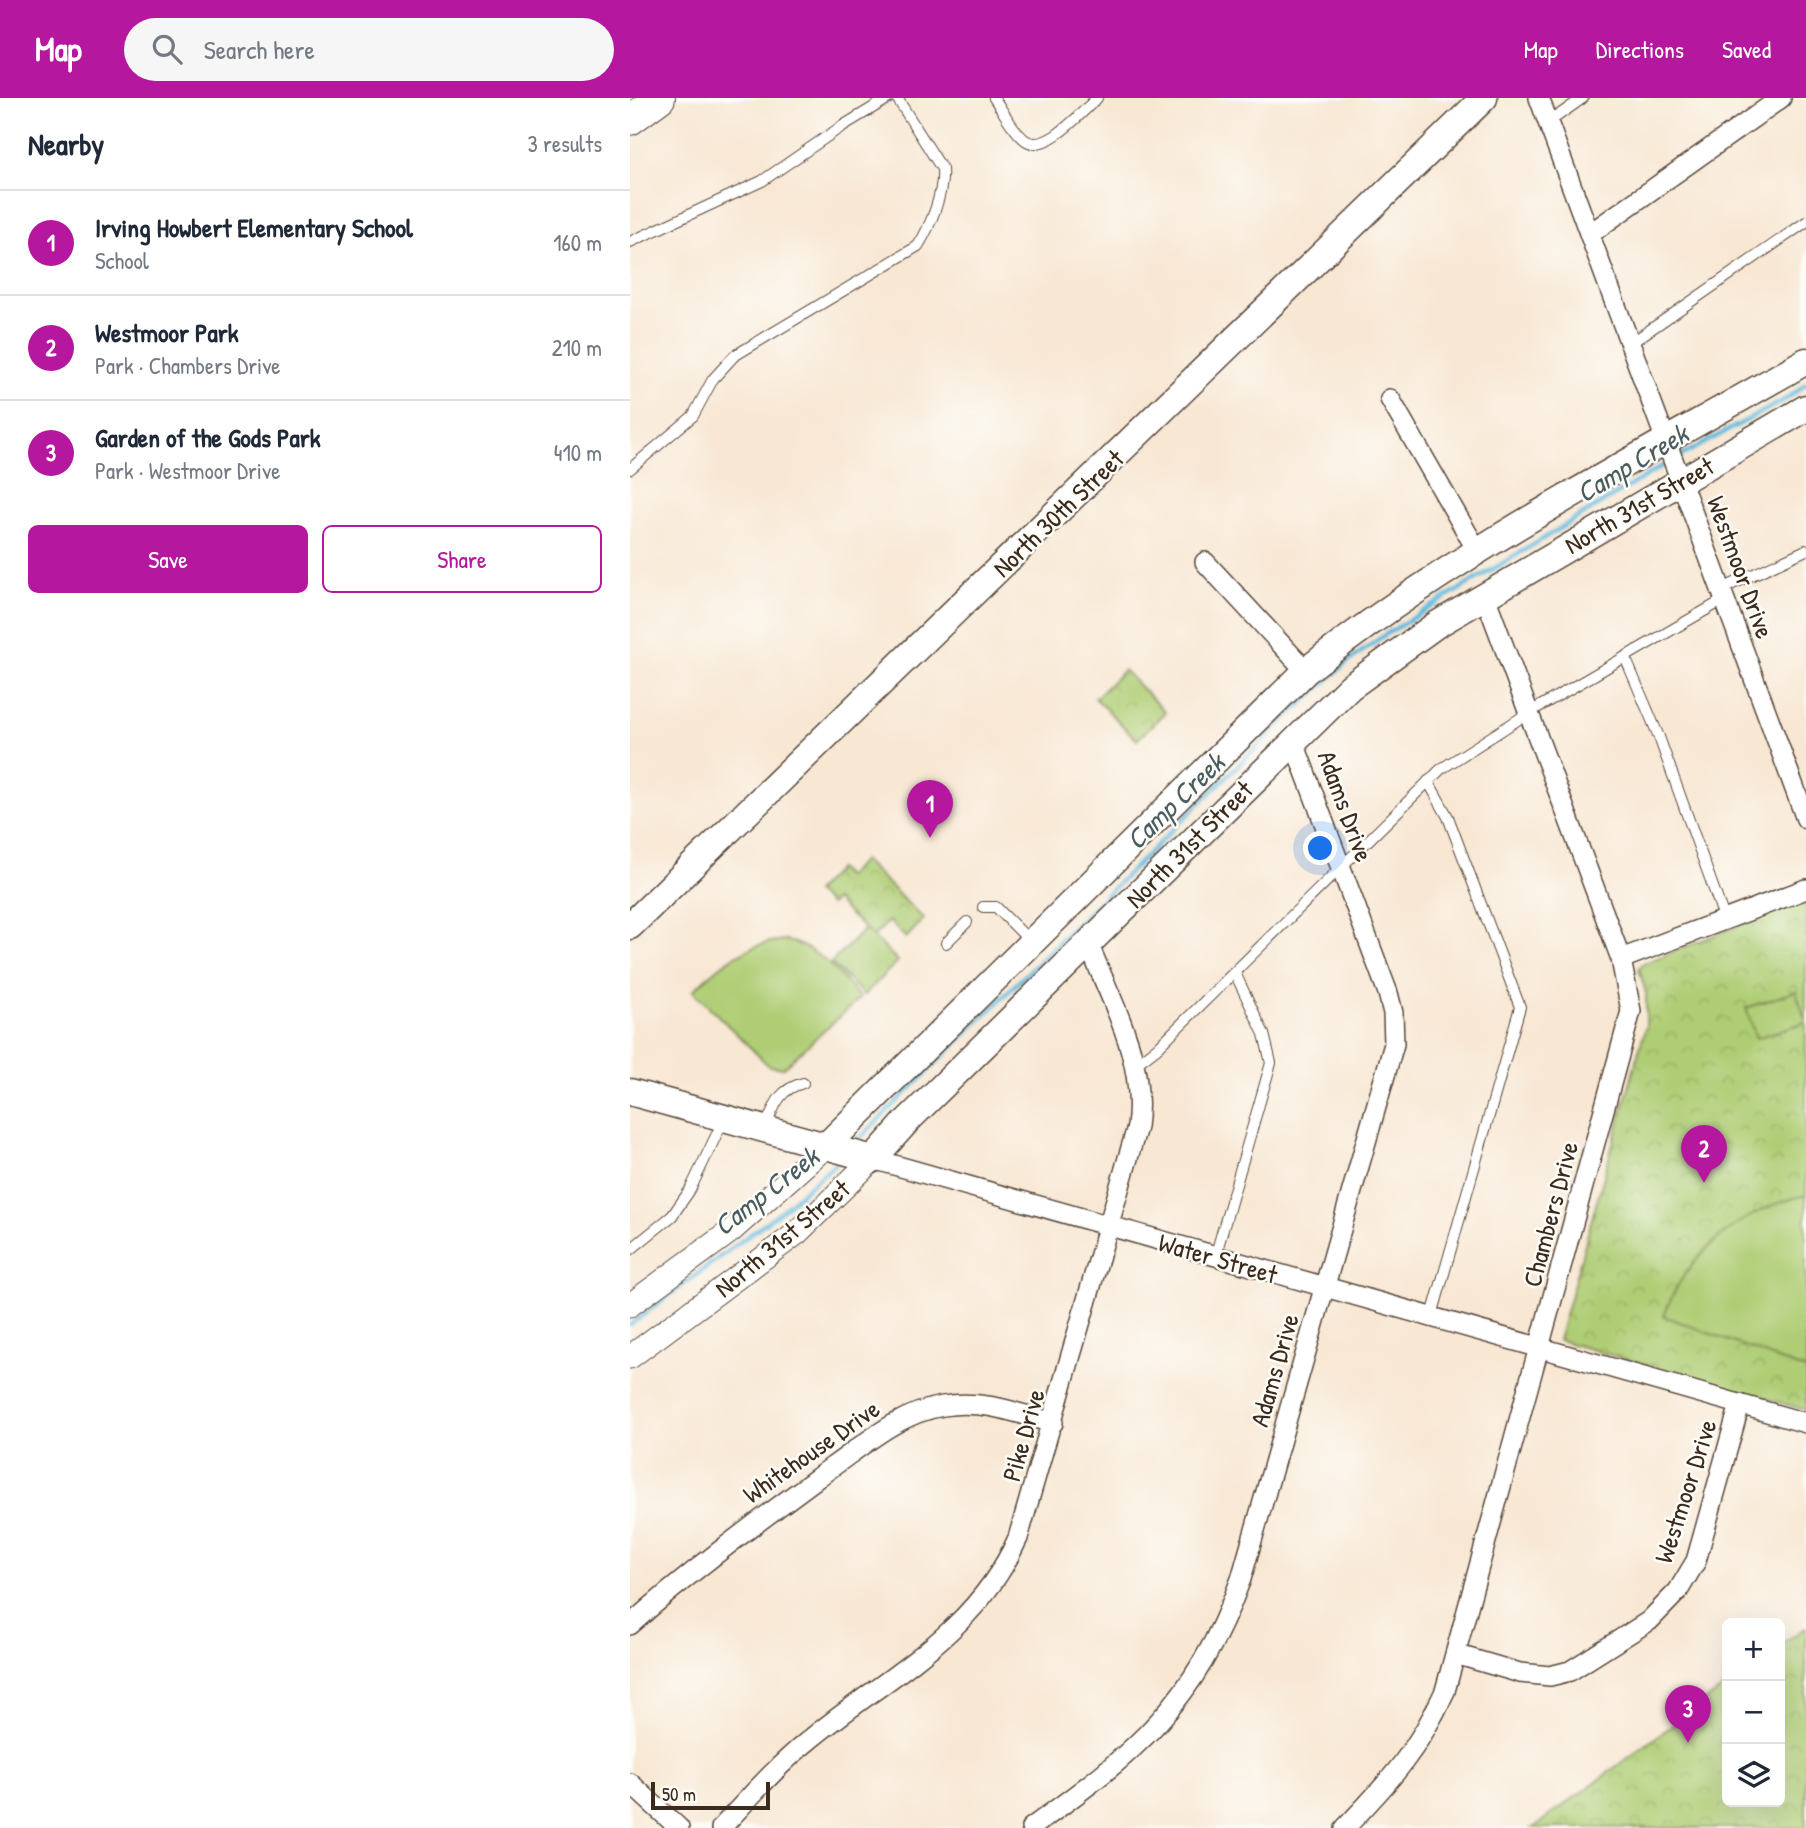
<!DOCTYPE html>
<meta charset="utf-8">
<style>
:root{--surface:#fff;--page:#f6f6f7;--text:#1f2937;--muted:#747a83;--line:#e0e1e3;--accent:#b5179e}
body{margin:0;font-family:"Patrick Hand",sans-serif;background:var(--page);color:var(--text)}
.controls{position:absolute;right:21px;bottom:21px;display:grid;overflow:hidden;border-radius:10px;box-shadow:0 7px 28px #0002}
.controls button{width:63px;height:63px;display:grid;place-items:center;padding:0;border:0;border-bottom:2px solid var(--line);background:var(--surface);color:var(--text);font:35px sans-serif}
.scale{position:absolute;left:21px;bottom:18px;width:119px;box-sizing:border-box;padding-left:7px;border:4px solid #3b2a1e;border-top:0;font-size:19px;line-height:24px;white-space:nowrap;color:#3b2a1e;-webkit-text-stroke:5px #fdfcf7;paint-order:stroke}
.you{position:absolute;left:691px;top:751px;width:24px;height:24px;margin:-18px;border:5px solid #fff;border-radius:50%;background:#1a73e8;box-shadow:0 0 0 10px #1a73e833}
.badge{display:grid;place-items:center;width:46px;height:46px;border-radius:50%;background:var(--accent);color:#fff;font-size:23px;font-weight:700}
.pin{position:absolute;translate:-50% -58px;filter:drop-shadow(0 2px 4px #0008)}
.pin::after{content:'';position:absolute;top:37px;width:24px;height:21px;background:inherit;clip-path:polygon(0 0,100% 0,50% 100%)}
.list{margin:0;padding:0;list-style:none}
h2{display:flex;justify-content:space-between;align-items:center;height:91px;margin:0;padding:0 28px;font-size:30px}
h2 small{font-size:23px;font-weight:400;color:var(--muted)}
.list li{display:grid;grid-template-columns:46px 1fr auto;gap:21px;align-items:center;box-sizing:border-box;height:105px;padding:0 28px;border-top:2px solid var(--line)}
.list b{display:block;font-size:26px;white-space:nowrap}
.list p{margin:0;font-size:23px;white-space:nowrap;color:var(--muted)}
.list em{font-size:23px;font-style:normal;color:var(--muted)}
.actions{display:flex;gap:14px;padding:21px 28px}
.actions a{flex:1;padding:16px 0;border:2px solid var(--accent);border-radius:10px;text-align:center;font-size:24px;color:var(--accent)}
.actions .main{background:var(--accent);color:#fff}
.icon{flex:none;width:38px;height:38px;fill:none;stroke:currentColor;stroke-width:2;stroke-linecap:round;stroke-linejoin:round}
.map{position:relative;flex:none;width:1176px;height:1730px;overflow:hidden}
header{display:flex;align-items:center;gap:42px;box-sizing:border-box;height:98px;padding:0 35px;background:var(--accent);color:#fff}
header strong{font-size:33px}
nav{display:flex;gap:38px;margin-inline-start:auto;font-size:24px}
.search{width:490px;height:63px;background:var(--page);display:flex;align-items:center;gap:18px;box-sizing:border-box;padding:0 24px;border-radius:38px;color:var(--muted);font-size:26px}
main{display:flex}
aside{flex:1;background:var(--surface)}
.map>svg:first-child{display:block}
.park{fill:url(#park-crowns);stroke:#757c49;stroke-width:2}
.pitch{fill:#afcd74;stroke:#757c49;stroke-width:2}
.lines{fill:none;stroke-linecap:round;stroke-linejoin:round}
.stream{stroke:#60bade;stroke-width:4.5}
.service-casing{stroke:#574639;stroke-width:12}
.minor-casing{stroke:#574639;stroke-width:22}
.tertiary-casing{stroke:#574639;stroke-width:25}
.secondary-casing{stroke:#574639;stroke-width:29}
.primary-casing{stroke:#574639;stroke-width:32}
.service{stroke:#fff;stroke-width:10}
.minor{stroke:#fff;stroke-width:19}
.tertiary{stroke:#fff;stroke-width:23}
.secondary{stroke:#fff;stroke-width:26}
.primary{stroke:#fff;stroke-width:30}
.labels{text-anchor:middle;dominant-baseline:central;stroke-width:5;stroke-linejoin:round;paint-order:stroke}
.street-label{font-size:26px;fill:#3b2a1e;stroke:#fdfcf7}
.water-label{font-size:28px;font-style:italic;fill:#485c61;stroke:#fdfcf7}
</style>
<header>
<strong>Map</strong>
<div class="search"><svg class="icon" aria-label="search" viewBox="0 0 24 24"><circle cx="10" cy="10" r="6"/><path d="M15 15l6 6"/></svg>Search here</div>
<nav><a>Map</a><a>Directions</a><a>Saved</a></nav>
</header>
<main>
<aside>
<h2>Nearby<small>3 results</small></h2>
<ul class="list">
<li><span class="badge">1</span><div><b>Irving Howbert Elementary School</b><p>School</p></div><em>160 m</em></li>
<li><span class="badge">2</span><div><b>Westmoor Park</b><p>Park · Chambers Drive</p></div><em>210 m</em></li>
<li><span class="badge">3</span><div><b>Garden of the Gods Park</b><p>Park · Westmoor Drive</p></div><em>410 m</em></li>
</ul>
<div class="actions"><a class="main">Save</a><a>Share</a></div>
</aside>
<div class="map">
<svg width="1176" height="1730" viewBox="0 0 1176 1730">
<defs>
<pattern id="park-crowns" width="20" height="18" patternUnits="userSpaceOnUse" patternTransform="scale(1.75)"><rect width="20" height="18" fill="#afcd74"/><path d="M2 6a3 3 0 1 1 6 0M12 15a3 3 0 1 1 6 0" fill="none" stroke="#97b064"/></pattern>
</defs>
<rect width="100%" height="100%" fill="#fdfcf7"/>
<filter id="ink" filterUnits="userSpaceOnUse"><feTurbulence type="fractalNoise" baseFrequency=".0143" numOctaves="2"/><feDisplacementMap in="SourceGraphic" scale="14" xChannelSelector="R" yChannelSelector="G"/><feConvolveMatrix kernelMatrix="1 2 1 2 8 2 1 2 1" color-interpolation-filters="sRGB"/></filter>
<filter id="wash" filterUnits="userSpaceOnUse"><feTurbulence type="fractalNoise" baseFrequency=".00686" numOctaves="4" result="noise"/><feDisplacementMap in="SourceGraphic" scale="28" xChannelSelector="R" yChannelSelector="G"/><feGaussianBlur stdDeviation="1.57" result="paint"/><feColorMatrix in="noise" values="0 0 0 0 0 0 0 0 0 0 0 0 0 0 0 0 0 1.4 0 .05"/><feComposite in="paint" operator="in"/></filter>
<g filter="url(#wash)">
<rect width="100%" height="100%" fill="#f8e7d3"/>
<path class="park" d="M494 572 535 614 507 642 465 600Z
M233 762 294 821 276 840 259 823 243 839 205 802 200 807 185 794 208 771 216 779Z
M1176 801V1312L928 1242 1016 928V895L1009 871 1012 866Z
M1176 1529V1730H903L1097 1587V1704H1150V1548Z"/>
<path class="pitch" d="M235 831 268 863 234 897 201 865Z
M154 842C190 850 207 874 230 900L153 970 139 968 63 893C88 867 117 845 154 842Z
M1166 893 1176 924 1126 940 1116 910Z
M1176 1097V1272L1034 1218C1055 1156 1113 1111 1176 1097Z"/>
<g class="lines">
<path class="stream" d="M1047 360 1156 301 1176 286
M224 1046 661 615 715 566 753 538 1039 364
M0 1227 152 1112 208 1063"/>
</g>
</g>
<g filter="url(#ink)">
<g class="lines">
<defs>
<path id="service" d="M364 0C373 13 382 31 394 41 414 59 453 13 467 0
M919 24 953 0
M0 144 132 83 211 29 259 0
M1001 245 1176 124
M0 371 63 318 83 281 104 258 288 148C300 129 314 95 312 71L267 0
M1092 491 1176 452
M995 559 1029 639 1095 822
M798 683 818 719 890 909 801 1221
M353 809H366L401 844
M316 845 337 824
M506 966 527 950 811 671 900 614 1095 501
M135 1030C145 1007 148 992 173 985
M0 1152 42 1118 60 1092 94 1021
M585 1159 641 965 634 936 605 875"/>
<path id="minor" d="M909 0 1176 721
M961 135 1151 0
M760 301 848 454
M575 464 676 573
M991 861 1176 791
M243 1061 1176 1325
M0 1527C64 1470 133 1420 202 1369 237 1344 270 1315 313 1308 352 1301 387 1315 423 1325
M825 1556 890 1575 920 1578 940 1573 1019 1523 1048 1493 1066 1463 1110 1306
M0 1685 49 1730
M91 1730C119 1700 146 1669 178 1643 256 1578 345 1537 388 1440L507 1029C516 962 483 907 459 847
M401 1730C507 1653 564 1608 611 1481L764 946 763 915 758 895 663 642
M715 1730C760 1683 788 1653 815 1593L1001 913 991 861 855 498"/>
<path id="tertiary" d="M0 1207 101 1133 195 1049
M0 1259 167 1135 243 1061"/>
<path id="secondary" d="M0 828 854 0
M0 994 243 1061 277 1023 720 589 806 527 1176 310
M195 1049 676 573C829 451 1007 361 1176 263"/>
<path id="primary" d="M0 22 30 0"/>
</defs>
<use href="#service" class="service-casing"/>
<use href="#minor" class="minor-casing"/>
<use href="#tertiary" class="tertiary-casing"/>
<use href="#secondary" class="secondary-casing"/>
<use href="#primary" class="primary-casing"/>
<use href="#service" class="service"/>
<use href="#minor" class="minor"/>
<use href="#tertiary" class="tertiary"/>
<use href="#secondary" class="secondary"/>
<use href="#primary" class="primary"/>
</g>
</g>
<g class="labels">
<g class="street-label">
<text transform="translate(1009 407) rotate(-30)">North 31st Street</text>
<text transform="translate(428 415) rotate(-44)">North 30th Street</text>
<text transform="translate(1111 469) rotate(70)">Westmoor Drive</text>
<text transform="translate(716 708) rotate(70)">Adams Drive</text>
<text transform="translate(559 746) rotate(-45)">North 31st Street</text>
<text transform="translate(920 1116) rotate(-75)">Chambers Drive</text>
<text transform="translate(152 1140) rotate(-40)">North 31st Street</text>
<text transform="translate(588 1160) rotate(16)">Water Street</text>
<text transform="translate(644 1272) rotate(-74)">Adams Drive</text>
<text transform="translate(393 1337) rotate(-74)">Pike Drive</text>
<text transform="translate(181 1353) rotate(-35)">Whitehouse Drive</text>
<text transform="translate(1055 1393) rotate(-72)">Westmoor Drive</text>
</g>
<g class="water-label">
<text transform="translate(1002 365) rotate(-31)">Camp Creek</text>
<text transform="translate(545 703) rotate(-44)">Camp Creek</text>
<text transform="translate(136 1093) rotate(-38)">Camp Creek</text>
</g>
</g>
</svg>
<div class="controls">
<button>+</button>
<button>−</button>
<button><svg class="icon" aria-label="layers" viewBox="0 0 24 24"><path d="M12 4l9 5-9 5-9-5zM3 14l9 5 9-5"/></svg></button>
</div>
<div class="scale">50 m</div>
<div class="you"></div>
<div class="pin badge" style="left:300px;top:740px">1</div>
<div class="pin badge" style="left:1074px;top:1085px">2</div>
<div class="pin badge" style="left:1058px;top:1645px">3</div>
</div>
</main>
